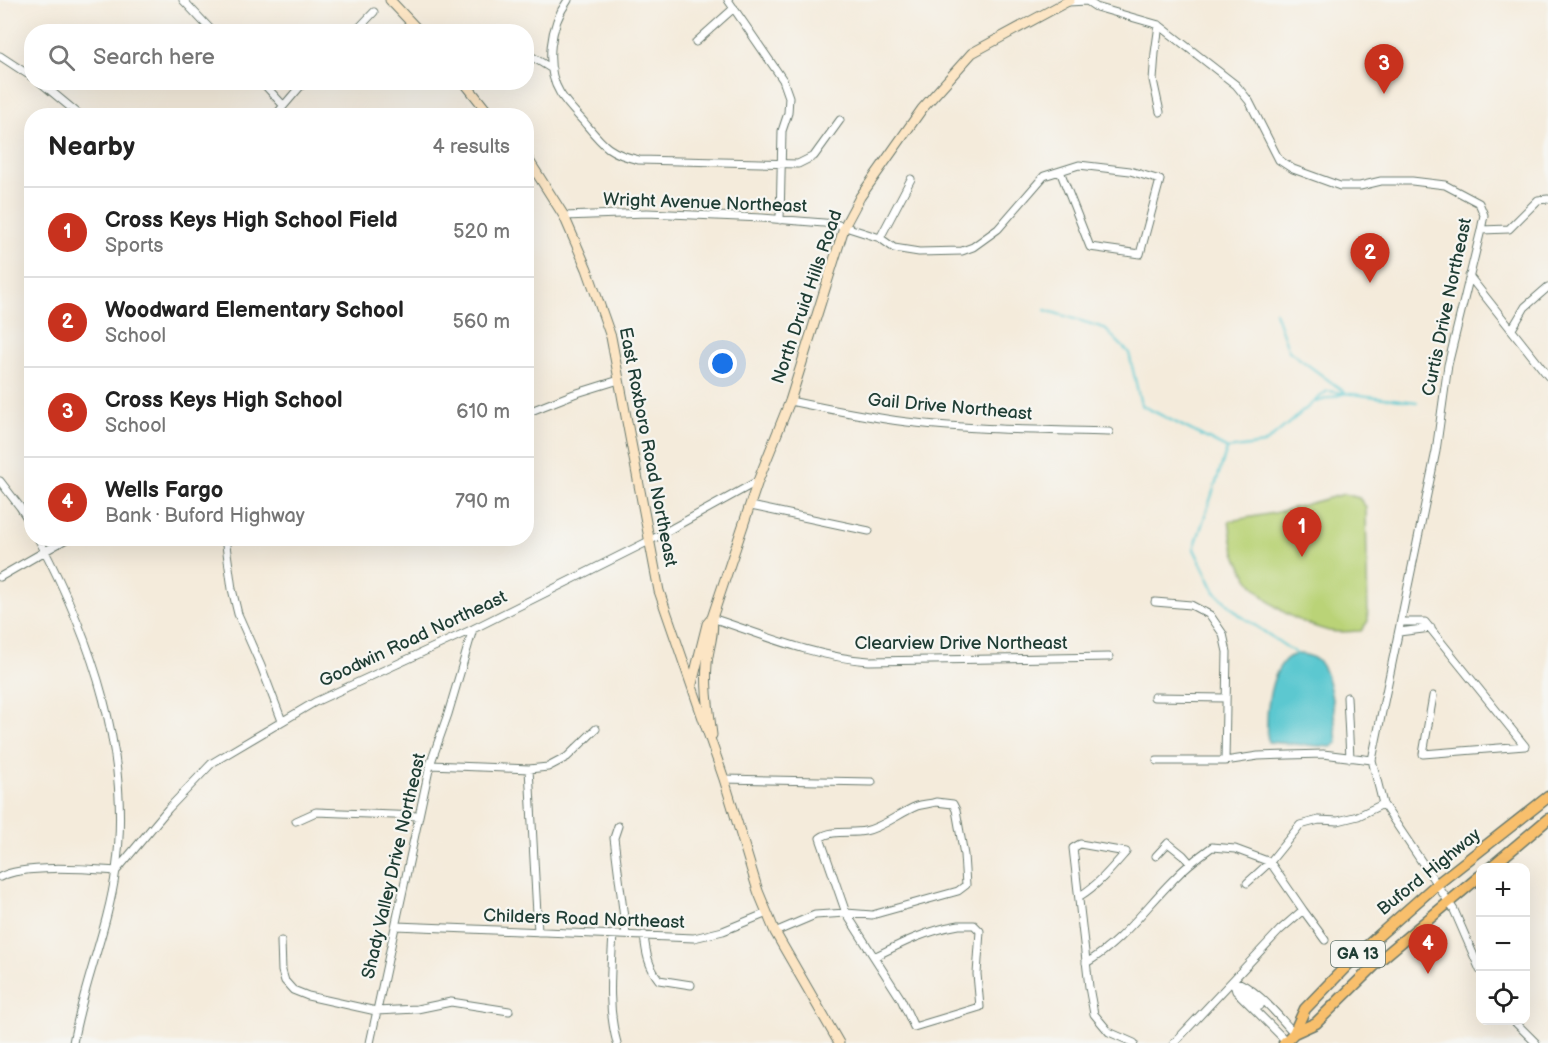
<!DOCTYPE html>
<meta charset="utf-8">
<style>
:root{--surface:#fff;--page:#f6f6f6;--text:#222;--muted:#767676;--line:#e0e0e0;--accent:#c8321e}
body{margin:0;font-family:"Balsamiq Sans",sans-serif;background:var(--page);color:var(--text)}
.controls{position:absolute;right:18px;bottom:18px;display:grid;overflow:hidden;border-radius:12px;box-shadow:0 6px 24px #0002}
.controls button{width:54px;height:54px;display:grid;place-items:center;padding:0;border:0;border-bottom:2px solid var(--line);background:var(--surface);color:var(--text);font:30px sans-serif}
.you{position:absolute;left:723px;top:364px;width:21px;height:21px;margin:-15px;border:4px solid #fff;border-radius:50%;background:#1a73e8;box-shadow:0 0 0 9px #1a73e833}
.badge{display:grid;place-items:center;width:39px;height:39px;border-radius:50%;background:var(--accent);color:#fff;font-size:20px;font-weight:700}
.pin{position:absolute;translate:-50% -50px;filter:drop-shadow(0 2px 3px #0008)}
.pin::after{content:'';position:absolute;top:32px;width:21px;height:18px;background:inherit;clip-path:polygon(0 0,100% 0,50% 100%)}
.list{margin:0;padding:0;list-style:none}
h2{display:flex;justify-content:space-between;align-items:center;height:78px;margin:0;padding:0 24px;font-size:26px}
h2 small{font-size:20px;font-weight:400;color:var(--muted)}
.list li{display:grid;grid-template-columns:39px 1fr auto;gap:18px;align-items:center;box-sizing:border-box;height:90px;padding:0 24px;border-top:2px solid var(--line)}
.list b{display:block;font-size:22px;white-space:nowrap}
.list p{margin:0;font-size:20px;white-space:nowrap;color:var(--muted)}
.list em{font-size:20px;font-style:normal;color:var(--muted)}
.icon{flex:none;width:33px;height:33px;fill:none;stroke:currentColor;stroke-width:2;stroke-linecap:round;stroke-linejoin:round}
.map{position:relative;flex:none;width:1548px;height:1043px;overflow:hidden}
.search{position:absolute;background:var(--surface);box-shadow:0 6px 24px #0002;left:24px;top:24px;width:510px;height:66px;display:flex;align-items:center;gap:15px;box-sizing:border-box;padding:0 21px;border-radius:24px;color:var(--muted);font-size:22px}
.panel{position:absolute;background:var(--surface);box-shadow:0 6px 24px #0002;left:24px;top:108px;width:510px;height:438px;border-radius:24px}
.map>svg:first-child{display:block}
.green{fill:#bad377;stroke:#6c8856;stroke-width:1.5}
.water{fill:#5bc8d0;stroke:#3d8282;stroke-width:1.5}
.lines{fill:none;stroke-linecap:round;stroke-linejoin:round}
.stream{stroke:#5bc8d0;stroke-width:2}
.minor-casing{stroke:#6a7a6e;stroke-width:9}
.secondary-casing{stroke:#6a7a6e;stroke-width:11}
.primary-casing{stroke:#6a7a6e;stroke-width:13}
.minor{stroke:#fff;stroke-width:7}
.secondary{stroke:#fce5c4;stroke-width:9}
.primary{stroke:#f8bf6c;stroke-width:10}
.labels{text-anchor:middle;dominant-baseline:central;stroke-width:4.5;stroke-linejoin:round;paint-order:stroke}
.shield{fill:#f6f6f2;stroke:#60746d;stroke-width:1.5}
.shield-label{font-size:16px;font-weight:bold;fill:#1f3d34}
.street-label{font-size:18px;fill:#1f3d34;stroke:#f6f6f2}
</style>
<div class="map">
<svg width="1548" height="1043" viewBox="0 0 1548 1043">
<rect width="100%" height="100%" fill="#f6f6f2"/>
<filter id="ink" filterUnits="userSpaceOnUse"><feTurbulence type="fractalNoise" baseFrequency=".0167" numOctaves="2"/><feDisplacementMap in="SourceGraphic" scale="12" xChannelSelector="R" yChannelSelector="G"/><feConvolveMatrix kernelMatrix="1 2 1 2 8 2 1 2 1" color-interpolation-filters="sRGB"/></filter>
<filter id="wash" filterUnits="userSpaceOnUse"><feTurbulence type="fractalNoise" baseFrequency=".008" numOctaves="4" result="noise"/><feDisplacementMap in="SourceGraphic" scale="24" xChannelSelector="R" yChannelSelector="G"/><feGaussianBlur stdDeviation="1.35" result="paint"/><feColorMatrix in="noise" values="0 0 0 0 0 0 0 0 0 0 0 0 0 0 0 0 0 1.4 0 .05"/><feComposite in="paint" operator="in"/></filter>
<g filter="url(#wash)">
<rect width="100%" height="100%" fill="#f4ebdb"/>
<path class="green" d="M1344 494 1359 498 1366 507 1368 621 1361 631C1351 631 1338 633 1329 631 1284 619 1249 593 1234 549 1231 540 1231 530 1229 521L1274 513Z"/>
<path class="water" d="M1297 654C1306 654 1313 656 1319 662 1332 675 1335 724 1337 743L1331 747 1268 742C1265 719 1268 678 1285 660 1288 657 1293 655 1297 654Z"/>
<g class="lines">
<path class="stream" d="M1045 310 1104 328 1129 353 1141 405 1226 448
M1275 312 1289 351 1346 393 1316 402
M1297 654 1241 616 1215 592 1194 549 1227 449 1264 444 1327 391 1417 402"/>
</g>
</g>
<g filter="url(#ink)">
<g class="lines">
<defs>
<path id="minor" d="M183 0 213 32
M568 0C550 25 544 66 560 93 566 103 576 113 584 122 603 145 608 153 639 160L798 164 814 156 840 120
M728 0 783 80 789 97 788 113 782 131 780 220
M1068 2 1087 1 1096 7 1159 25 1236 85 1249 101 1279 160 1293 169 1340 186H1360L1381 181H1412L1445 185 1479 203 1484 215 1481 230 1448 365 1436 451 1372 760 1383 804 1454 910 1480 970
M1159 25 1155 53 1153 80 1160 112
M355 32 374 12
M696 42 734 8
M526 53 552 69
M0 56 32 77
M40 82 81 116
M262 82 283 105
M275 116 304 82
M1079 165 1130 171 1160 180 1140 254 1090 247 1060 171Z
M564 216 647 213 762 218 836 224 880 238 894 248 919 252 962 251 973 247 998 229 1044 176 1060 171
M1481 230 1509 229 1538 200 1548 199
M880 238 911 179
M1469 276 1548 376
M1512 329 1525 307 1548 287
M790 401C828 409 868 417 907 422 974 430 1042 430 1109 432
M526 413 574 394 619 380
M0 481 20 507 32 526
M751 506 869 531
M38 538C92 640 132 754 116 870 108 929 83 985 73 1043
M225 538 232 589 238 614 261 666 282 721
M0 577 68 538
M1155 602 1191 605 1210 615 1223 634 1227 652 1225 761 1258 756 1323 754 1372 760
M712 618C763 635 815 657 869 661L1109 657
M1401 622H1425L1525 746 1423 754 1433 696
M1399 632 1431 628
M1154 697 1226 698
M1347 697 1350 758
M1157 761H1225
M430 765 529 769 548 767 567 757 596 729
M529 769 538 932
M724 779 872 782
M936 802 953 804 956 810 964 855 966 885 958 891 872 915 846 913 820 838C832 829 850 834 865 831 884 827 899 813 917 806 923 804 930 804 936 802Z
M296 821 316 812 419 816
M618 826 614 838 626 934
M1126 852 1080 844 1073 848 1089 987 1094 1014 1109 1032 1134 1043
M1156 856 1168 843 1183 855 1190 863
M0 877C23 864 88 869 116 871L168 809 212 763 315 702 473 629 651 540 758 481
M1247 883 1270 862 1300 825 1319 820 1338 821 1358 816 1383 804
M1080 896C1098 885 1112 868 1126 852
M1303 910 1325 940
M959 925H974L980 931 977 974 980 1007 914 1027 901 999 874 957C902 943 928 930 959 925Z
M396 926 694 938 723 931 767 913
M775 932 815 915 846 913 874 957
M613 934C611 970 607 1007 617 1043
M644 935C646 953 648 966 659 980L691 985
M281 941 282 971 285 981 293 990 308 996 376 1011 417 1009 451 1002 509 1011
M1086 963C1121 943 1145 908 1173 880 1185 867 1198 857 1212 847L1235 849 1270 862 1303 910 1280 930 1174 1043
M1233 981C1255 986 1279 1017 1294 1033
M1233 981 1236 991 1286 1041
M1240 987 1260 1006
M1513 1020 1536 1043
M370 1043 430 765 448 714 473 629"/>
<path id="secondary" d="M390 0 420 32
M464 82 491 116
M526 156 564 216 587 269 611 337 659 591 724 779 758 891 775 932 839 1043
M712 618C715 633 708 649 707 664 705 688 709 711 712 735
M692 684 707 624 712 618 758 481 790 401 845 225 860 197 922 109 972 53 1070 0"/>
<path id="primary" d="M1490 868 1548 819
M1294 1033 1305 1009 1359 953 1436 885 1548 797
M1284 1043 1294 1033 1316 1023 1380 960 1480 876"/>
</defs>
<use href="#minor" class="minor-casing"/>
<use href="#secondary" class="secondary-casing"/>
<use href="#primary" class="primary-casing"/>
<use href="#minor" class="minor"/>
<use href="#secondary" class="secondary"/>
<use href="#primary" class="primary"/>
</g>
</g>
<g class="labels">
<rect class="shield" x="1331" y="941" width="54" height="26" rx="4.5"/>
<g class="shield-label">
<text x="1358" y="954">GA 13</text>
</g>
<g class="street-label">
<text transform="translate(705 203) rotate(2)">Wright Avenue Northeast</text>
<text transform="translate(807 297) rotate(-71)">North Druid Hills Road</text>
<text transform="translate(1447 307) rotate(-78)">Curtis Drive Northeast</text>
<text transform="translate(950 407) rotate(5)">Gail Drive Northeast</text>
<text transform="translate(648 447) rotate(79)">East Roxboro Road Northeast</text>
<text transform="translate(413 639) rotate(-25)">Goodwin Road Northeast</text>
<text x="961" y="643">Clearview Drive Northeast</text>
<text transform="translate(394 866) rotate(-77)">Shady Valley Drive Northeast</text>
<text transform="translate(1429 872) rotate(-39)">Buford Highway</text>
<text transform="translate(584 919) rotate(2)">Childers Road Northeast</text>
</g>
</g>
</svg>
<div class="controls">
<button>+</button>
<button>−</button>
<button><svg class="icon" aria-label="locate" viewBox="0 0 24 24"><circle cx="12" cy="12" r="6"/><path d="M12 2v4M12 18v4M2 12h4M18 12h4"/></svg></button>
</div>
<div class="you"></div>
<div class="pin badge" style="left:1302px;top:557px">1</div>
<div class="pin badge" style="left:1370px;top:283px">2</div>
<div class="pin badge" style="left:1384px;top:94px">3</div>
<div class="pin badge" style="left:1428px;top:974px">4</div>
<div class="search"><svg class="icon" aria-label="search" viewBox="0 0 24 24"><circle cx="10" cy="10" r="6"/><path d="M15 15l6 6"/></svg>Search here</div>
<section class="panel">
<h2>Nearby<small>4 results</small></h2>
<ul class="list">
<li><span class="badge">1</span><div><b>Cross Keys High School Field</b><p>Sports</p></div><em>520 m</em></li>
<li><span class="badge">2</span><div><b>Woodward Elementary School</b><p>School</p></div><em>560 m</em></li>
<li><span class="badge">3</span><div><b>Cross Keys High School</b><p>School</p></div><em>610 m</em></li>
<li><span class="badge">4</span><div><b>Wells Fargo</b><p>Bank · Buford Highway</p></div><em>790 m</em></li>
</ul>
</section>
</div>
